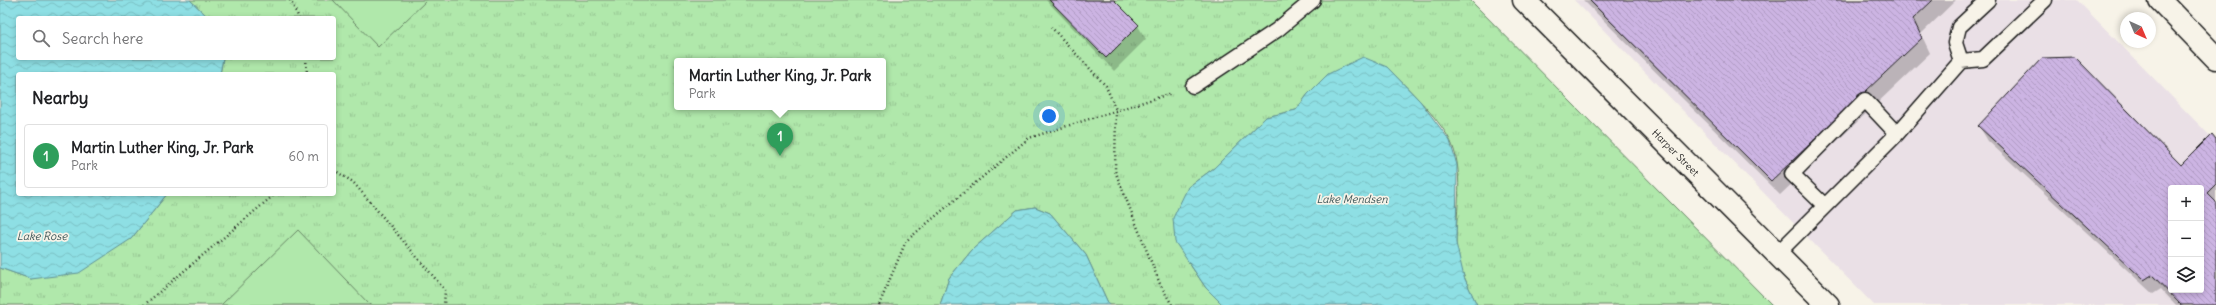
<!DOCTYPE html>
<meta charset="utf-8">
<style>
:root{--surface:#fff;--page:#f6f6f6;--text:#202124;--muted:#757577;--line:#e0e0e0;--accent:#d93025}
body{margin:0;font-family:Delius,sans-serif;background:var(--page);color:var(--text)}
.controls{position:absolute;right:12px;bottom:12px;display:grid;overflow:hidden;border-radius:4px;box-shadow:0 2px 6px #0003}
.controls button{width:36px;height:36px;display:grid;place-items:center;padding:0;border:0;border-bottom:1px solid var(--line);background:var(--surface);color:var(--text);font:20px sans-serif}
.compass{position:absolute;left:2120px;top:12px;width:36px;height:36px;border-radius:50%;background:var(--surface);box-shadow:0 2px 6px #0003;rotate:136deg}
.you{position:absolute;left:1049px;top:116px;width:14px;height:14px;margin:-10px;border:3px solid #fff;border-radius:50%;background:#1a73e8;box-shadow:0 0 0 6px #1a73e833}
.badge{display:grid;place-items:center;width:26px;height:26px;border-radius:50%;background:var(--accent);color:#fff;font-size:13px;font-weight:700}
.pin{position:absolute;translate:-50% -33px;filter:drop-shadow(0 1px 2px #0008)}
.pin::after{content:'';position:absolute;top:21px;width:14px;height:12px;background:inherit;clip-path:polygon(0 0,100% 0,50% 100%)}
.popup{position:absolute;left:674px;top:58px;width:212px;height:52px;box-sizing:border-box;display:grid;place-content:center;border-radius:4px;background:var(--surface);filter:drop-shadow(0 1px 3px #0005);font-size:13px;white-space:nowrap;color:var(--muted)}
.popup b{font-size:15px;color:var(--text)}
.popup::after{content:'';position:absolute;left:50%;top:100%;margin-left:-8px;border:8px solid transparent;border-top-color:var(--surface)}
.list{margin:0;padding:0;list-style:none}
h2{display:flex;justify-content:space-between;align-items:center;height:52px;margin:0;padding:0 16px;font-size:17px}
h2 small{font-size:13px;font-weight:400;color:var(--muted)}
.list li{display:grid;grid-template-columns:26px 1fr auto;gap:12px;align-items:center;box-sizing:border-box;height:64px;margin:0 8px 8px;padding:0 8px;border:1px solid var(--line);border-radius:4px}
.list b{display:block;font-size:15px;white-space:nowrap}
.list p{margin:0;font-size:13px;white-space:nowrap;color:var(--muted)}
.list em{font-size:13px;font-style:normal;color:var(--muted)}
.icon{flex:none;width:22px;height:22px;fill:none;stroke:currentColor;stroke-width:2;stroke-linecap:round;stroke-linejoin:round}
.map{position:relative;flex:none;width:2216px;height:305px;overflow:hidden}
.search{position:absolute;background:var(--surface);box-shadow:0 2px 6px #0003;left:16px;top:16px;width:320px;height:44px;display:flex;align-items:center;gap:10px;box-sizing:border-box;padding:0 14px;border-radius:4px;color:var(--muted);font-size:15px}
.panel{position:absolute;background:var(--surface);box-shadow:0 2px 6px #0003;left:16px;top:72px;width:320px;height:124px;border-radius:4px}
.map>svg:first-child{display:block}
.built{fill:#eae0e6;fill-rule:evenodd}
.grass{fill:url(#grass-tufts);stroke:#668264;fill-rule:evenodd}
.pitch{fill:#b0e8ab;stroke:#668264}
.water{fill:url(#water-waves);stroke:#609194}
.shadow{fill:#0003;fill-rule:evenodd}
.building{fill:url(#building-back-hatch);stroke:#1c1c1c;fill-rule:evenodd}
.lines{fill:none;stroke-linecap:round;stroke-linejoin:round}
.service-casing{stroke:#1c1c1c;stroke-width:17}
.minor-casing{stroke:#1c1c1c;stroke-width:25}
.primary-casing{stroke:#1c1c1c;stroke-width:25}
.path{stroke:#1c1c1c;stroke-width:2.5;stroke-dasharray:1 3;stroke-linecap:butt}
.service{stroke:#f7f3e8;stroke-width:14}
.minor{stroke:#f7f3e8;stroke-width:22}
.primary{stroke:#f7f3e8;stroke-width:22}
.labels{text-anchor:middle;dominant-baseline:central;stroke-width:3.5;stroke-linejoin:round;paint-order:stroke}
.street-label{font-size:10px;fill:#1c1c1c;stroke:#f7f3e8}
.water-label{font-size:11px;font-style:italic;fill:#3e5658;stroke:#f7f3e8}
</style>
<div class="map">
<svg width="2216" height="305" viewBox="0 0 2216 305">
<defs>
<pattern id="grass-tufts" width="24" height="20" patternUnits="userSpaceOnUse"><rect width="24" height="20" fill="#b0e8ab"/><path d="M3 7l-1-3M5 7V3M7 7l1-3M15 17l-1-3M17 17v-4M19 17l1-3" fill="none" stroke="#97c693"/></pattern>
<pattern id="water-waves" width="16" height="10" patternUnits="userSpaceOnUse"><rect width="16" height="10" fill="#8edfe4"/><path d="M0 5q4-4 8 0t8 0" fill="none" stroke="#7abfc3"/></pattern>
<pattern id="building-back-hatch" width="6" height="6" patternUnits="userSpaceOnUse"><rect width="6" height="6" fill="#ccb4e3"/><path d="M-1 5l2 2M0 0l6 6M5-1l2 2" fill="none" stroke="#af9ac2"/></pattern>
</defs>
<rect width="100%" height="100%" fill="#f7f3e8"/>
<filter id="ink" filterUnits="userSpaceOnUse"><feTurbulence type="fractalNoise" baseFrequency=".025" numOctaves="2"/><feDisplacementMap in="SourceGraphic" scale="8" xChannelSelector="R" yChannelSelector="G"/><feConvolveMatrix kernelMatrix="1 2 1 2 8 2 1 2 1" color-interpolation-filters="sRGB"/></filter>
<g filter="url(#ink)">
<path class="built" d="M1574 0H2077L2216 142V305H1874ZM2171 188H2201V290H2171Z"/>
<path class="grass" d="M190 0H1470L1772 305H1477C1468 286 1457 265 1456 242 1456 210 1465 170 1450 140 1437 116 1406 87 1387 67L1308 94 1296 110 1266 117 1214 168 1188 187 1189 263 1206 288 1223 305H1109L1086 255 1050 213 1035 207 1017 210 972 250 949 278 940 305H0V268L31 279 131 239 167 194H334V74H220L223 58H334V18H209ZM677 61H883V107H677Z"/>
<path class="pitch" d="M333 0H427L378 47Z
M298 230 370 305H221Z"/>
<path class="water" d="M0 0H190L209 18H18V58H223L220 74H18V194H167L131 239 79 273 31 279 0 268Z
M1363 57 1387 67 1420 101 1450 141 1457 165 1456 243 1464 277 1477 305H1223L1206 288 1175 242 1173 218 1188 187 1214 168 1266 117 1296 110 1308 94 1328 74Z
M1035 207 1050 213 1086 255 1109 305H940L949 278 972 250 1017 210Z"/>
<path class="shadow" d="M1046 0H1113L1138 26 1146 39 1114 71Z
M1583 0H1956L1921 34 1930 53 1780 195Z
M1979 126 2181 167 2216 140V305H2176L2161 289 2153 294 1988 141ZM2171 188H2201V290H2171Z"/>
<path class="building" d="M1049 0H1114L1139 25 1106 58Z
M1589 0H1933L1913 19 1922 38 1771 181Z
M2075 57 2181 165 2212 134 2216 139V184L2207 193 2216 202V305H2181L2152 275 2144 280 1978 126 2042 58ZM2171 188H2201V290H2171Z"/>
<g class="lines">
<defs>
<path id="service" d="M1961 61 1955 43 1959 27 1988 0
M1193 86 1277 30 1313 0
M1825 206 1792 174 1865 100 1897 134
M1777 254 1897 134 1961 61 1983 59 2045 0"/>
<g id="minor">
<path id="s1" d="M1524 0 1828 305"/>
</g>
<path id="primary" d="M2160 0 2216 58"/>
</defs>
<use href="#service" class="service-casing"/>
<use href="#minor" class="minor-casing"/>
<use href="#primary" class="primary-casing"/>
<path class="path" d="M290 0 299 18
M1051 27 1106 86 1116 110 1115 171 1160 284 1172 305
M306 58 307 74
M334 170 353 182 445 290 444 305
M144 305 275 194
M879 305 906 241 1029 138 1172 93"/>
<use href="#service" class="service"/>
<use href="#minor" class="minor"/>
<use href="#primary" class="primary"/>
</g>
</g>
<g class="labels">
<g class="street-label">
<text stroke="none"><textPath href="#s1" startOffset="215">Harper Street</textPath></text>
</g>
<g class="water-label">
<text x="1352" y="199">Lake Mendsen</text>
<text x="42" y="236">Lake Rose</text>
</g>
</g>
</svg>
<div class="controls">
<button>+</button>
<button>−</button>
<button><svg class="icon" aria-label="layers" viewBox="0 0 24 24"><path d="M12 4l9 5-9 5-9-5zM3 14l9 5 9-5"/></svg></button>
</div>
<svg class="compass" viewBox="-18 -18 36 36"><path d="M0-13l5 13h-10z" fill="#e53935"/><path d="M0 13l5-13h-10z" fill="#757577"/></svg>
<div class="you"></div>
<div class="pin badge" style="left:780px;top:156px;background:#2e9e5b">1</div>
<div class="popup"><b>Martin Luther King, Jr. Park</b>Park</div>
<div class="search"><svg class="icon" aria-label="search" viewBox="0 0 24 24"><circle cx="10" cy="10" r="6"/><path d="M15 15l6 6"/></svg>Search here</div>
<section class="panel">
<h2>Nearby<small></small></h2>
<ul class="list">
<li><span class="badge" style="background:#2e9e5b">1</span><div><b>Martin Luther King, Jr. Park</b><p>Park</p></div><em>60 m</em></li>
</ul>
</section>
</div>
